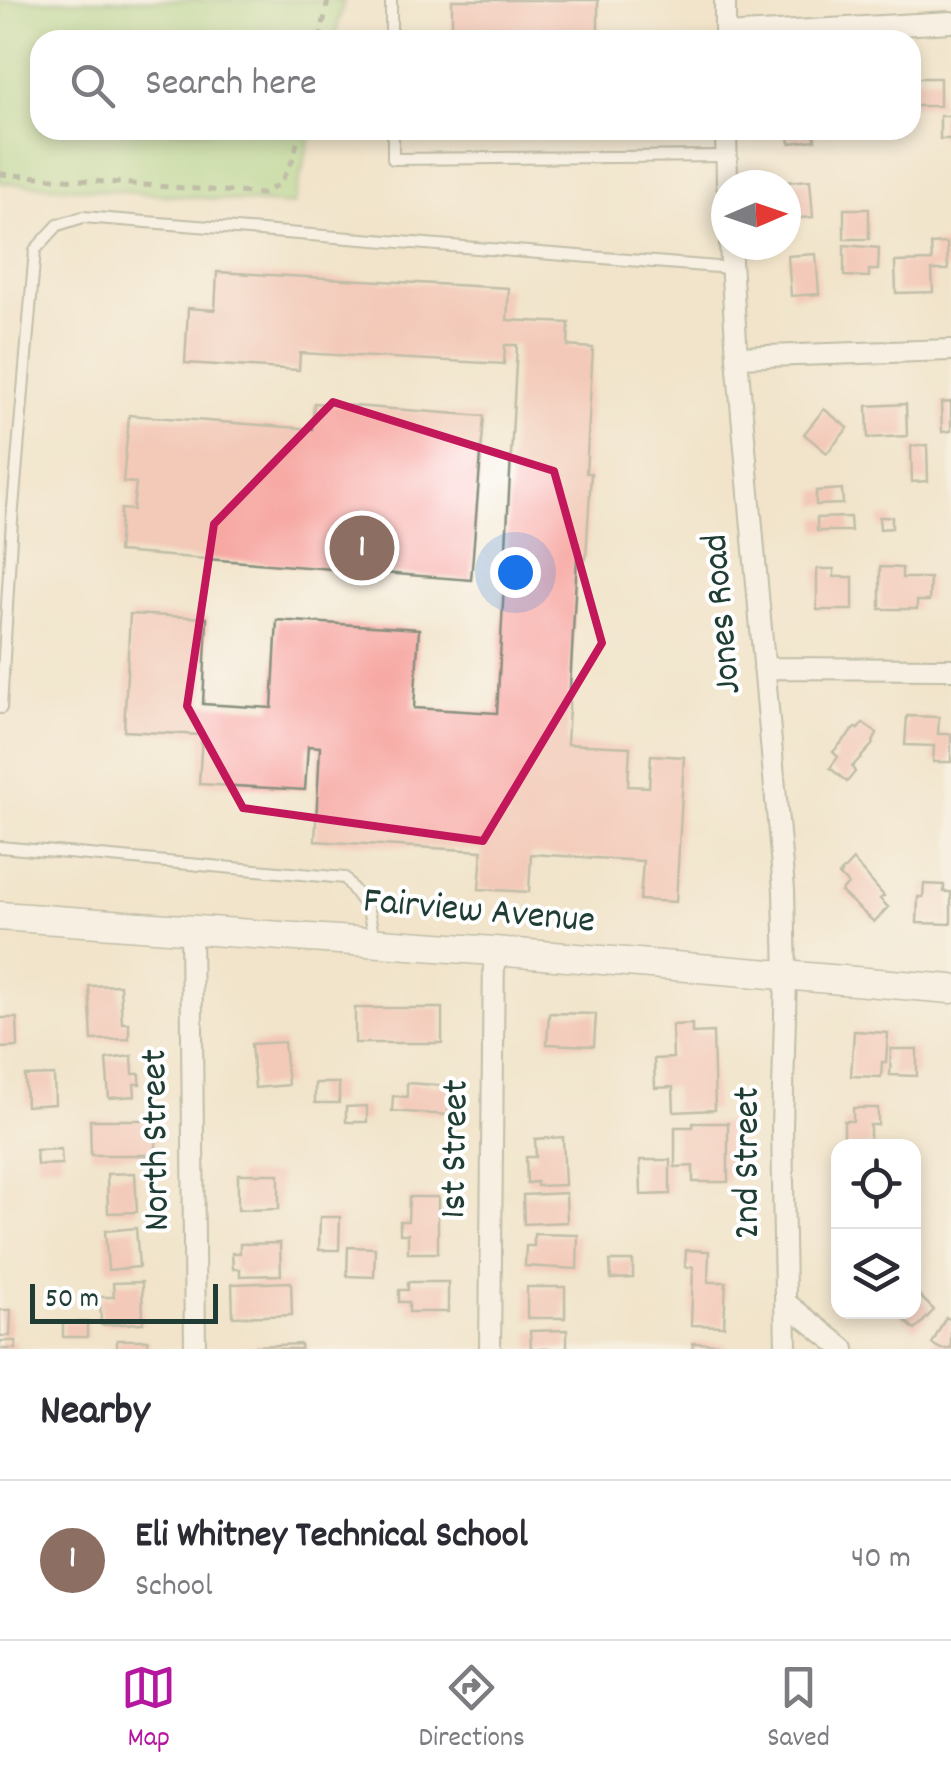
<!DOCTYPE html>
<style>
:root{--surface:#fff;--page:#f7f7f7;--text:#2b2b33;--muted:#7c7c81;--line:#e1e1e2;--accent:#b5179e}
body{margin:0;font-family:Dekko,sans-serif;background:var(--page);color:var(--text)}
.controls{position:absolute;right:30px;bottom:30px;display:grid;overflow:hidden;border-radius:20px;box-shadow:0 5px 15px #0003}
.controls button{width:90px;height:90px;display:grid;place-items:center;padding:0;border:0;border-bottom:2px solid var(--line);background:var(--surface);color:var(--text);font:50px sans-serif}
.compass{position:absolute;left:711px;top:170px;width:90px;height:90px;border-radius:50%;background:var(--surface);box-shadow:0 5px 15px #0003;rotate:88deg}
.scale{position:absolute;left:30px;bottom:25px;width:188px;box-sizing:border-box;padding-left:10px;border:5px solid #1f3d34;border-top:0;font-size:28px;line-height:35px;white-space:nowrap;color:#1f3d34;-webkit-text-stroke:8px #fff;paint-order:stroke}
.you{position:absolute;left:515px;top:572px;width:35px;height:35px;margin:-25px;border:8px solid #fff;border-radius:50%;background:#1a73e8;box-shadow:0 0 0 15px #1a73e833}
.badge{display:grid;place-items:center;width:65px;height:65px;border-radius:50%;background:var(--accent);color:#fff;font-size:32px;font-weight:700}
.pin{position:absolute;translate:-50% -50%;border:5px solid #fff;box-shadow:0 2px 10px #0006}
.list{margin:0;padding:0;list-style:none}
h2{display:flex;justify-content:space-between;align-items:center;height:130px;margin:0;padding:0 40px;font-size:42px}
h2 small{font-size:32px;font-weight:400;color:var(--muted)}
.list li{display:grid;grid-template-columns:65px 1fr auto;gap:30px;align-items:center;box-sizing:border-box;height:160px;padding:0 40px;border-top:2px solid var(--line)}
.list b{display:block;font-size:38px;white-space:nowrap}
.list p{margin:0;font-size:32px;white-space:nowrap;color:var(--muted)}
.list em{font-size:32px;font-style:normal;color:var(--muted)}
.icon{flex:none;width:55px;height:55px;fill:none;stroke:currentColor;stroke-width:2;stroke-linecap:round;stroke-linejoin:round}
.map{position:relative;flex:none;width:951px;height:1349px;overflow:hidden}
.search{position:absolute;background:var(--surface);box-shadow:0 5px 15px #0003;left:30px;right:30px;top:30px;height:110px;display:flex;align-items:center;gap:25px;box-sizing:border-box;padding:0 35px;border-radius:30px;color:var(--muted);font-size:38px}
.sheet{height:290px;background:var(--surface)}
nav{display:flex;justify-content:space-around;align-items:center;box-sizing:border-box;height:140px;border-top:2px solid var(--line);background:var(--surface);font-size:28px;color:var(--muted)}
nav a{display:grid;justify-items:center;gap:5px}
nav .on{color:var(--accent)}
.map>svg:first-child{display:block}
.green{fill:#a4d888;stroke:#628a5e;stroke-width:2.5}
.building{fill:#f7a8a3}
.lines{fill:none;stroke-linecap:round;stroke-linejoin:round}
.lane-casing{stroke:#88907f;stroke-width:14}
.street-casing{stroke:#88907f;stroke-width:24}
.secondary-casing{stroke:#88907f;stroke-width:31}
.path{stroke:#88907f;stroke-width:5;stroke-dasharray:8 8;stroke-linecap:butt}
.lane{stroke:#fff;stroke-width:10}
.street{stroke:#fff;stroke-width:20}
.secondary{stroke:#fff;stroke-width:28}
.marked{fill:none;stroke:#c2185b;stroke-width:8;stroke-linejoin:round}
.labels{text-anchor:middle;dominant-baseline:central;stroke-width:8;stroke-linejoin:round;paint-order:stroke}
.street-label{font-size:38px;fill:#1f3d34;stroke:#fff}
</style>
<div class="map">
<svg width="951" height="1349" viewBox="0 0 951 1349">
<rect width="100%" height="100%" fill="#fff"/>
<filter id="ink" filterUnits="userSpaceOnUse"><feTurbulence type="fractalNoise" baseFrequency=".01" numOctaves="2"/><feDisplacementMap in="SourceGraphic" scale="20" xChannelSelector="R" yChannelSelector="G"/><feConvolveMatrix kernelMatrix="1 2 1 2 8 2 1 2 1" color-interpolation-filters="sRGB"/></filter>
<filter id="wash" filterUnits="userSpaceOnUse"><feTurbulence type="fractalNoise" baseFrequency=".0048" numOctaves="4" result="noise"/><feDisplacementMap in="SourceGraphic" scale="40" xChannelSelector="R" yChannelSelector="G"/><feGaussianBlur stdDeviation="2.25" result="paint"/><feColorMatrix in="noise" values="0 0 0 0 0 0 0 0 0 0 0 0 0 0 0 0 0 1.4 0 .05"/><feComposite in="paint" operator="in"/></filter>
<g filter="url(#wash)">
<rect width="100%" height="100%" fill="#f1e4ca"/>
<path class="green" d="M0 0H344L334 40H40V130H312L293 205 0 182Z"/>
<g id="blocks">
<path class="building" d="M452 0H598V40H452Z
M911 78H940V106H911Z
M940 116H951V139H940Z
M809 130H814L815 140 790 143 788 131Z
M810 180 813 217 786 219V182Z
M844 209H869V239H844Z
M947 243 948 270H932L933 292 896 293 895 262 932 261 931 244Z
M844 245 879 248 878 270H869V277L844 276Z
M816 254 819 294 791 296 788 256Z
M217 272 509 288 507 320 569 323 568 346 593 348 586 473H591L586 559 577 558 567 744 630 747 628 786 649 787 651 755 684 757 676 902 640 900 643 861 531 854 529 892 479 889 482 851 315 841 320 747 308 746 305 790 199 784 202 735 124 731 130 614 207 618 203 704 272 708 277 620 419 629 414 708 497 713 517 345H505L504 364 300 353 299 370 185 363 188 308 215 310Z
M951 402V431L942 432 941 403Z
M314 403 484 416 471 580 118 552 121 509 133 510 136 483 123 482 129 415 312 429Z
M906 404 907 436 868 438 867 406Z
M824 409 848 428 827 453 804 434Z
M927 445 928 481 912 482 911 446Z
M842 489 843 504 816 505V491Z
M850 517 851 531H817V518Z
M879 517H892V528L880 529Z
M880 567 902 568V578H930L929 601H917V609H880Z
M817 569H834V577H853V610H817Z
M907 716 939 717 938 734H951V762H933L934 746 905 745Z
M863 723 877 733 872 745 852 767 855 772 847 782 830 768 838 757 833 752 855 728 858 729Z
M853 860 884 896 880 899 888 907 874 922 841 892 848 884 839 875Z
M924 884 944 885V892H951V924L917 923 918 897H923Z
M120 985 122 1023H129V1039L92 1040 89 986Z
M355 1008H442V1043H355Z
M549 1013 596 1014 594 1046 547 1044Z
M0 1018H17L18 1047 0 1048Z
M692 1024V1033L713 1032 715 1110 674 1112 673 1087 655 1088 654 1059 673 1058 672 1025Z
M854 1031 888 1033 886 1062H882L881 1077 851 1076Z
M284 1042 288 1085 255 1088 251 1044Z
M891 1049H917V1076L890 1075Z
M132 1056 133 1074H140V1084H134L135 1096 109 1098 106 1059Z
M54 1075 55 1104 26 1106 25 1076Z
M315 1083H339V1103H315Z
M407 1083 450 1086 448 1115 392 1111 393 1096 407 1097Z
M367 1106V1122H346V1107Z
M853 1108H878V1125H870V1146H844V1121H853Z
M90 1120H156V1155H91Z
M693 1123H728V1182H693V1166L675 1167V1127H693Z
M563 1137 565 1185 537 1186V1182L527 1183 526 1157H536L535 1139Z
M61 1149 62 1164 37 1165 36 1150Z
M640 1160H670V1194L641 1195Z
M135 1173 137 1212 108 1213 107 1174Z
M238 1174H279V1209L238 1210Z
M566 1193 567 1222 524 1224 523 1195Z
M409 1197H438V1253H408V1234H400V1221H408Z
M320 1217H340L339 1250H319Z
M136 1228 139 1267 108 1270 105 1231Z
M534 1234 578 1235 577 1269 525 1266 526 1246H534Z
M280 1243 281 1275 240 1276V1269H233L232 1253H240V1244Z
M348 1247 375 1248 374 1277 347 1276Z
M686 1250 709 1251 708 1282H726L724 1326 691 1325 693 1267H685Z
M610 1261H633V1278L611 1279Z
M142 1282 143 1323 101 1325 100 1297H114L113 1283Z
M291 1282 292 1315 233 1317 232 1284Z
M408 1282H448V1312H409V1302H399V1290H408Z
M527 1287H565V1318H527Z
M914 1290 934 1310 915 1330 896 1312H914Z
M0 1310H11L10 1336H0Z
M946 1317 951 1320V1349H941L932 1344Z
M63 1322H87V1337H63Z
M567 1330V1349H531L530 1331Z
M117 1340H148V1349H117Z
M0 1341H16V1349H0Z
M693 1343 725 1344V1349H693Z
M301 1344V1349H255V1346Z"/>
</g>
</g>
<g filter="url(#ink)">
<use href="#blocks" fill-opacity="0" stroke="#88907f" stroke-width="2.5"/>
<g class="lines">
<defs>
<path id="lane" d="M391 0V40
M393 130V159L727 156
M1 708 12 520 35 250 58 225 83 217 730 268
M0 847 345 878 368 910 374 938"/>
<path id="street" d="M725 0V40
M725 35 951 22
M726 130 727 185
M730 245 737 357 784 890 786 977 782 1127 786 1349
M737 357 951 350
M764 668 951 669
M191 929 195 1349
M786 1303 844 1349
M490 1349 494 951"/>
<path id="secondary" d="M0 916 494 951 951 989"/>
</defs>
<use href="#lane" class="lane-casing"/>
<use href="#street" class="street-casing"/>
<use href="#secondary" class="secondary-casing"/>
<path class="path" d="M320 40 328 0
M0 174 263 194C290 180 294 158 300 130"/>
<use href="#lane" class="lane"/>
<use href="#street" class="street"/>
<use href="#secondary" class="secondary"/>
</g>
</g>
<path d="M0 0H951V1349H0ZM333 402 554 471 602 643 483 841 243 808 187 706 214 524Z" fill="#f1e4ca" fill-opacity=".55" fill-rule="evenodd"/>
<path class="marked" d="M333 402 554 471 602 643 483 841 243 808 187 706 214 524Z"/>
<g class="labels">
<g class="street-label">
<text transform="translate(724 614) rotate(-95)">Jones Road</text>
<text transform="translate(479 913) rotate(5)">Fairview Avenue</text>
<text transform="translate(158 1140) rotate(-91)">North Street</text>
<text transform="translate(457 1149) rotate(-89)">1st Street</text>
<text transform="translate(749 1163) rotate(-90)">2nd Street</text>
</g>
</g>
</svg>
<div class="controls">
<button><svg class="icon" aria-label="locate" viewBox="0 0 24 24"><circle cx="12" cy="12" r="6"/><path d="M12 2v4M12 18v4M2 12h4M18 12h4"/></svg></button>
<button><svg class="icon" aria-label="layers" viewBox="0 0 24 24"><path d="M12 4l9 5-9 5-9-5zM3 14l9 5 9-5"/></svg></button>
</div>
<svg class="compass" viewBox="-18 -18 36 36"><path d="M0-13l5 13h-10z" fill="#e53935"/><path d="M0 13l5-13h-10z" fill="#7c7c81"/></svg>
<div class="scale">50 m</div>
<div class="you"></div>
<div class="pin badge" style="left:362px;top:548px;background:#8d6e63">1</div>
<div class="search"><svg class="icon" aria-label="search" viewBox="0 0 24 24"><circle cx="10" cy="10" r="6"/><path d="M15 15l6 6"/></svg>Search here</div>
</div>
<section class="sheet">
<h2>Nearby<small></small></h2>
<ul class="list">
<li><span class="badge" style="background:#8d6e63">1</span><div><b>Eli Whitney Technical School</b><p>School</p></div><em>40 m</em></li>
</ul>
</section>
<nav>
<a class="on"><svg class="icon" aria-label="map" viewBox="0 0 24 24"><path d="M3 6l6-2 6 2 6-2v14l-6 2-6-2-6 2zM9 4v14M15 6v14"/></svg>Map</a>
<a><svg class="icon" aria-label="directions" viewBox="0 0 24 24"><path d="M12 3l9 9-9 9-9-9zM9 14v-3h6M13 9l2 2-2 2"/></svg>Directions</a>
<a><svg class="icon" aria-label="saved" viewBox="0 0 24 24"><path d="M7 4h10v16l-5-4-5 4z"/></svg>Saved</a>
</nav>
